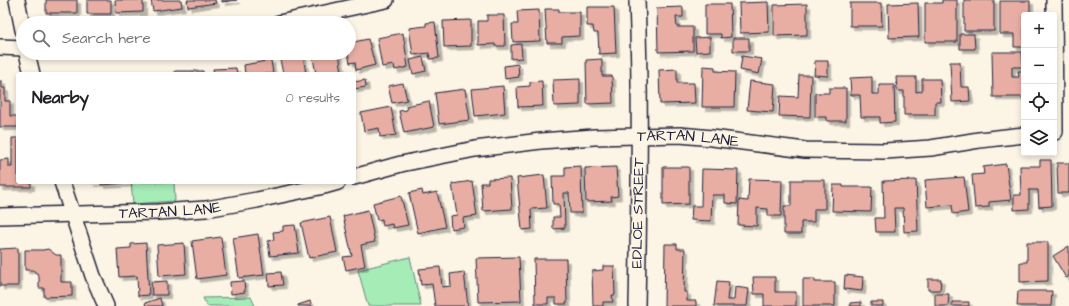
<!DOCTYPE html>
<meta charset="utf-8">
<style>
:root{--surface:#fff;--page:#f2f2f2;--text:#202124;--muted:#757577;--line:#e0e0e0}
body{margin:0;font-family:"Architects Daughter",sans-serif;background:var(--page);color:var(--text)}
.controls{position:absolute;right:12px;top:12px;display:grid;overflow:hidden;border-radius:4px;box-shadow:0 2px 6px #0003}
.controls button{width:36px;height:36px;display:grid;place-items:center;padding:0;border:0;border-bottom:1px solid var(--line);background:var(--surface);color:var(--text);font:20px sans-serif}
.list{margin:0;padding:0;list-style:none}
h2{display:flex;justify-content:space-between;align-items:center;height:52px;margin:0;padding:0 16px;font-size:17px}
h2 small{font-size:13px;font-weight:400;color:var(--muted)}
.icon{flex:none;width:22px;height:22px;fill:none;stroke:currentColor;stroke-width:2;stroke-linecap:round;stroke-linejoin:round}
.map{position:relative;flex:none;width:1069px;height:306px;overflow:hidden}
.search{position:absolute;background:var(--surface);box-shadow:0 2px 6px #0003;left:16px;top:16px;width:340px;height:44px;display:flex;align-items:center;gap:10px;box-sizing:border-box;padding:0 14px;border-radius:22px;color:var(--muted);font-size:15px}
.panel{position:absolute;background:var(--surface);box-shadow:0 2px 6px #0003;left:16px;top:72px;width:340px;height:112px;border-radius:4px}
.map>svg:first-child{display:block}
.green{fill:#a6ecb7;stroke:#648779}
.building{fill:#e8aea4;stroke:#22223b;filter:url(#shadow)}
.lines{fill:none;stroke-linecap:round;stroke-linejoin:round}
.minor-casing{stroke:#22223b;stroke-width:18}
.minor{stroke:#fcf5e5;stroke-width:15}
.labels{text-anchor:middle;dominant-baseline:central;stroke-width:3;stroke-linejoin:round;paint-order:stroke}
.street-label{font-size:15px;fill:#22223b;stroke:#fcf5e5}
</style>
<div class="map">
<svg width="1069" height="306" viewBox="0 0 1069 306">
<defs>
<filter id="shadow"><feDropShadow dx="3.5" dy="3.5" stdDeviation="0" flood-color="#0004"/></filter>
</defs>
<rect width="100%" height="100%" fill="#fcf5e5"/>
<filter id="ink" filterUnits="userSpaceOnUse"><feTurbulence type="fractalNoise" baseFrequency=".025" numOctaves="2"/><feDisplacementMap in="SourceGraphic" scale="8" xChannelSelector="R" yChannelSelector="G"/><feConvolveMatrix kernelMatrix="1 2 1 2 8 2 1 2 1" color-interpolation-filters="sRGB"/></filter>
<g filter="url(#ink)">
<path class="green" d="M131 182H174L175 201 133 204Z
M410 257 421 306H368L358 270Z
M251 297 255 306H207L203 298Z"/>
<path class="building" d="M46 0H77V13H46Z
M87 0H111V14H87Z
M115 0H143V12L116 13Z
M151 0H181L182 7 153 11Z
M187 0H215L216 3 188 7Z
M222 0H237L222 2Z
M942 0H957V42H925V3H942Z
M964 0H994V31H964Z
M1000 1H1030V15H1024V47H1014V34H1000Z
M768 2 769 32 740 33 739 3Z
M850 3H881L882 26H850Z
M918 3 919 37 889 38 888 4Z
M705 4H730L731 37 721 38V34H705Z
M807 4V35L774 36V5Z
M587 7H614L616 53 599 54 598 33H594L593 26H587Z
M683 7V17H676L677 27H693V51L658 52 657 8Z
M545 9H559V12H580V36L562 37V43H547Z
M539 10 540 41 513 42 512 24H518L517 11Z
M487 15H504L505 46H495V44L478 45V21H487Z
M471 20V46L444 47 443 21Z
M435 22 439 58 430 59 429 53 413 55 409 28 426 26V23Z
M403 33 408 67 395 70 394 65 382 67 377 38Z
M960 34H974L975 49H960Z
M710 37V51L696 52 695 38Z
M733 38H749V51H733Z
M368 39 375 65 356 70 355 62 350 63 348 53H349V43Z
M521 44 522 58 511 59V45Z
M992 52H1022L1023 67H1012V77H1019L1018 71H1024V97H993Z
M312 53H339L342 72 330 74H316Z
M303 55 306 74H283L280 59Z
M742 56 762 59 759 74 740 70Z
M423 57 426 71 413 74 410 60Z
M602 59V76H612L613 103 587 104 586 60Z
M271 60 273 74H245L244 65Z
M815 61H828V76L814 75Z
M950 62H960L961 87H969L970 101 952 102Z
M518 64 519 77 505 79 504 66Z
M703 66 715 67V71L735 72 734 107H702Z
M236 68 237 74H214L213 69Z
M677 69V83H694L695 103 660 104 659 70Z
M175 71H203V74H175Z
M799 75H811L810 117 779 116 780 96 798 97Z
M872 77V94H879V85H894L895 122 880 123V117H861L860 95H851L850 78Z
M896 77H916V92L922 91V79H940L941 102H935V115H904V91H897Z
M580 79V105L554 106 553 80Z
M365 80 366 87 354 89V82Z
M0 81H2V88H5V101H10V116H18V127H0Z
M542 81 543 106 518 107 517 87 530 86V82Z
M750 81 775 84 773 112 747 110Z
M403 83 407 100 392 103 388 86Z
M503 86 505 113 475 116 472 89Z
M829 88H846V121H827V117H815V93H829Z
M465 89 470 120 439 124 435 93Z
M429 101 434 127 404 133 399 111 407 110 406 106Z
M391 107 396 135 380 137 379 128 364 131 361 113Z
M12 138H18V182H31V187H0V160L9 159V167H12Z
M1040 160H1051L1052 206 1039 207 1038 190H1029V209L1014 210V195H1021L1020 166H1040Z
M1057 163H1069V193H1058Z
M1006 164 1011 200 989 202V207L975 208 972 175 984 174 983 167Z
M581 166 582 213H570L569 193H564L565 228 553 229V217H560L559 204H553L552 176H565V167Z
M616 167 618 196 611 197 612 201 586 202 585 168Z
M663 167H689V204L663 205Z
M702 169 738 170 737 204 725 203V195H712L711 221 691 220 692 206H701Z
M544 175 547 208 531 209 532 229 522 230 517 178Z
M964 177 968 212 953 214 952 205 927 207 925 180Z
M510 178 512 209 483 211 481 183H488V179Z
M749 179 782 180 781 216H768V209L757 208V226L738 225 739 200 748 201Z
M791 180H825V209H814V222H801V234H784V206H791Z
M916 180 918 231 904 232 903 208H894L895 232H876L875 218H884L883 181Z
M472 181 477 216 463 218 464 227 451 229 450 216 457 215 452 184Z
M91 182H129V183L101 185V182L91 183Z
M833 185H843V187H872L871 212 832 211Z
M422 190 423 195 437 192 445 227 418 233 409 193Z
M401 196 408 225 393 228 392 224 383 226 382 219 377 220 373 203Z
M368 210 375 242 361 245 365 266 346 270 343 257 352 256 343 216Z
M330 217 337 252 309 258 301 223Z
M295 225 299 253 270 256 268 241 274 240 273 232 283 231V226Z
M258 234 264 275 239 278 233 238Z
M221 237 226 275 197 279 192 241Z
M1027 242H1048V281L1020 282V262H1027Z
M146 243 149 295 138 296 137 276 119 277 117 249 131 248V244Z
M184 243 186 274 159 276 157 245Z
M665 244H677V249H685L684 292H687V301H696V306H664Z
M1069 246V276L1066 278 1053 256Z
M18 248V286H0V249Z
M48 249 56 255H61V282H72V296L44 297V288H39V275L33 270H25V250H43Z
M519 257 521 301 478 302 476 258Z
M534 259H566L567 304H556V298H548V304H535Z
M603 266H614L615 295H612L613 302H603V306H593L592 271 603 270Z
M440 267 442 287 451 286 450 274 464 272 468 306H435L432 284 421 285 419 269Z
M281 272 283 285 269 286 268 273Z
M845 275 863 277 862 291 844 289Z
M753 277H775V292H796V306H764V294H754Z
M803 279H815V282H835V306H803Z
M928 279H941L940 290H928Z
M167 281V295H152L151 282Z
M244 281 245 292 231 294 230 282Z
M717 281 729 282 727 300H734L735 287 749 289 747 306H714Z
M1018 291H1052L1051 306H1017Z
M935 294H949L948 306H935Z
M160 298 162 306H146L145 303Z
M310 301 312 306H298V305Z
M861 302V306H850V303Z
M871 302H883V306H871Z
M952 302H969V306H952Z"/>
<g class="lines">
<defs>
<g id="minor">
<path d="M17 0 23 30"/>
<path d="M637 0C641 102 639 204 637 306"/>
<path d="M1054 0 1055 132"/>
<path d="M279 23 386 0"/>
<path d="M0 47 23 48"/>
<path d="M27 53 32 74"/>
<path id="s1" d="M354 177 401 164 475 149 541 141 594 137 680 135 712 138 805 150 885 151 931 148 979 140 1024 135"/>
<path d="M62 182 93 276 106 306"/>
<path id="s2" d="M0 216 158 212 206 209 257 200 324 186 338 182"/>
</g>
</defs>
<use href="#minor" class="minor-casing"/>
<use href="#minor" class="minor"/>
</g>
</g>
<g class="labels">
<g class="street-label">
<text stroke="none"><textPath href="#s1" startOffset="338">TARTAN LANE</textPath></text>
<text stroke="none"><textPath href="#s2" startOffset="170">TARTAN LANE</textPath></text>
<text transform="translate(638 213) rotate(-89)">EDLOE STREET</text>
</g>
</g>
</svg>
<div class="controls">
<button>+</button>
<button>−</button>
<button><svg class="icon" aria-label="locate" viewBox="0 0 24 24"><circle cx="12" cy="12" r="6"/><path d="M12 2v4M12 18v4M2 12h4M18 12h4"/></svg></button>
<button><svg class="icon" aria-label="layers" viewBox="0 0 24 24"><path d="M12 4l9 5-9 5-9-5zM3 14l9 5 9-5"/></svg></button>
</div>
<div class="search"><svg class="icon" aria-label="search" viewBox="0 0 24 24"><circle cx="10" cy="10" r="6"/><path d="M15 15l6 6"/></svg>Search here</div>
<section class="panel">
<h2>Nearby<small>0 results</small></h2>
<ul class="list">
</ul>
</section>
</div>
